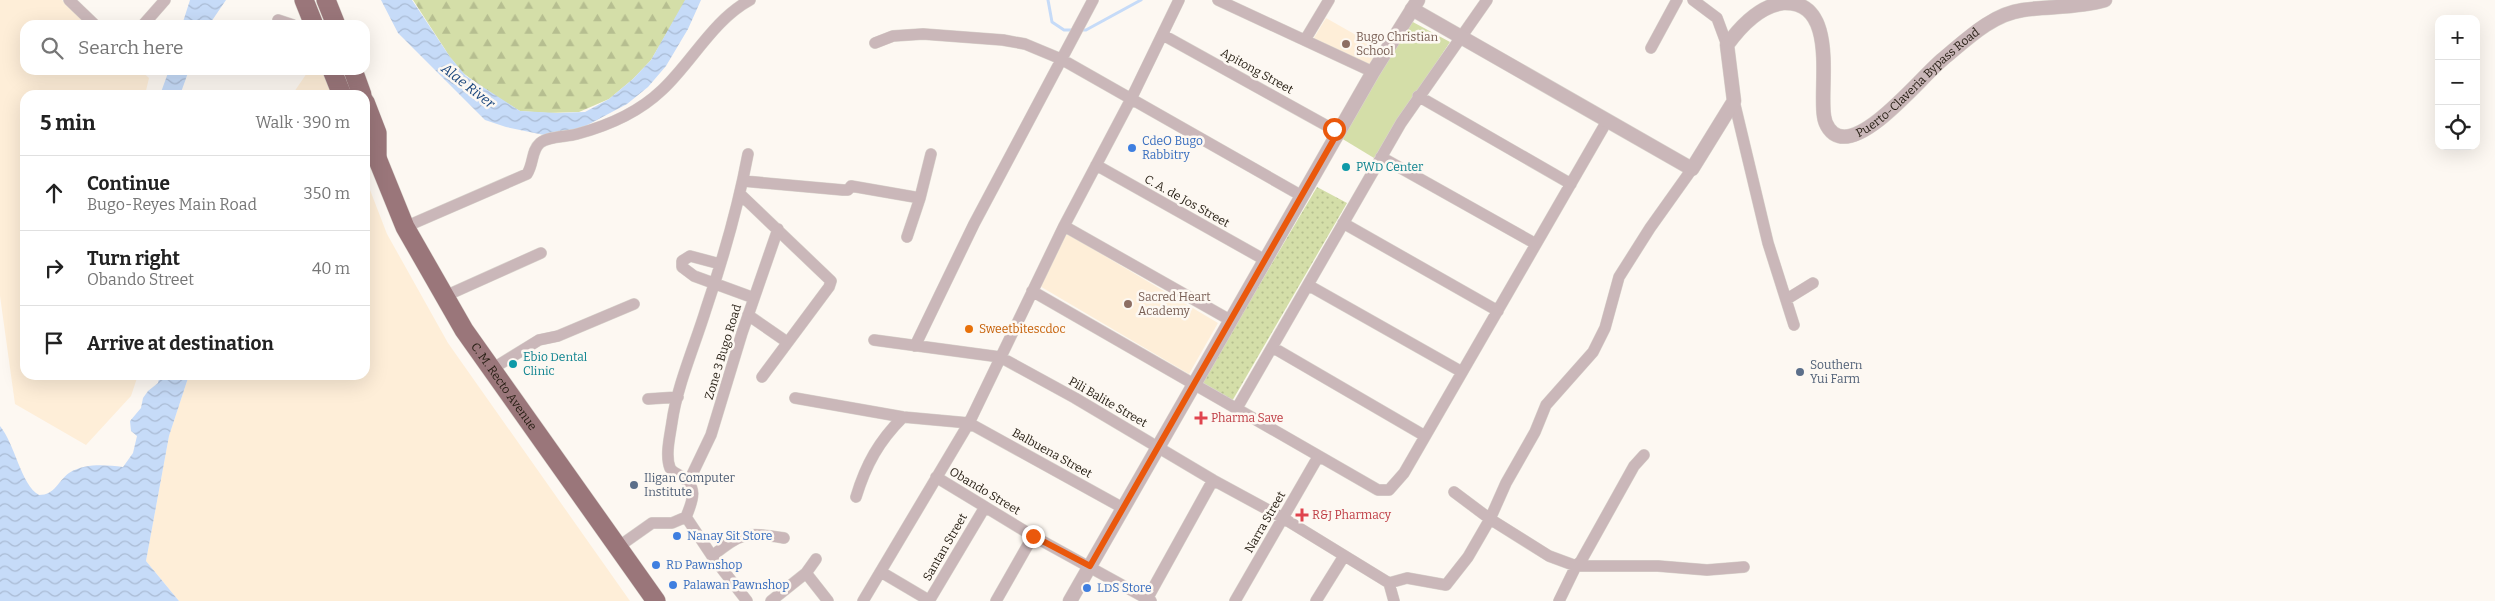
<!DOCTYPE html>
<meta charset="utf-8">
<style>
:root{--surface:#fff;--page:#f2f2f2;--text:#222;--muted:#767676;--line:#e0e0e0}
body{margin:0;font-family:Bitter,serif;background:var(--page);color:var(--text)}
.controls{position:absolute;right:15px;top:15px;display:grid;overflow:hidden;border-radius:10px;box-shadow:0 5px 20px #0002}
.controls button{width:45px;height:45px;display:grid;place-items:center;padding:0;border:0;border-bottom:1px solid var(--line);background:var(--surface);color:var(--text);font:25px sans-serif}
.stop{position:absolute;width:15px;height:15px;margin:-11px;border:4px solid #ea580c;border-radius:50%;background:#fff}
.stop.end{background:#ea580c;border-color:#fff;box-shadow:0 1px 5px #0008}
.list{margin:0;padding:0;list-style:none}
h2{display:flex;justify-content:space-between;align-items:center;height:65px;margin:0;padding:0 20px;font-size:21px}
h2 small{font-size:16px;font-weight:400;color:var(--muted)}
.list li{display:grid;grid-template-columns:32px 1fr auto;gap:15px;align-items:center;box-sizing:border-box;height:75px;padding:0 20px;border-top:1px solid var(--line)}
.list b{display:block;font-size:19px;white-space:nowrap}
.list p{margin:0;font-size:16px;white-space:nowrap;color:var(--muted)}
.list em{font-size:16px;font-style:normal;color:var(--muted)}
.icon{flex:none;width:28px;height:28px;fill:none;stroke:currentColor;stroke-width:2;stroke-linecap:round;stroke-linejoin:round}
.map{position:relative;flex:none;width:2495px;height:601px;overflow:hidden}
.search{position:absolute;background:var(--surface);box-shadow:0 5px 20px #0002;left:20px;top:20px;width:350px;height:55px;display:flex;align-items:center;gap:12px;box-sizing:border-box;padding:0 18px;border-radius:15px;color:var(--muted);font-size:19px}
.panel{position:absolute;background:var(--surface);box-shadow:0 5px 20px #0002;left:20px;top:90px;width:350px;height:290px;border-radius:15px}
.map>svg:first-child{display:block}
.built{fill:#feeed8}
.grass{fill:url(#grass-dots)}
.forest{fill:url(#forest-firs)}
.pitch{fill:#d4dea8}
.water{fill:url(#water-waves)}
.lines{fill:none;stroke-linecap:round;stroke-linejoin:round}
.stream{stroke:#c6dbf8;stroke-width:3}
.minor-casing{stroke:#dad5ce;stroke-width:12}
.tertiary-casing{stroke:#dad5ce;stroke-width:15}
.trunk-casing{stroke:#dad5ce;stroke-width:20}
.minor{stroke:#cab7b9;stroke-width:11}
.tertiary{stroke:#cab7b9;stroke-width:14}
.trunk{stroke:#9a767a;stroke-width:19}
.route{stroke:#ea580c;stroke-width:6}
.education-dot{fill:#8d6e63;stroke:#fdf8f2;stroke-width:2}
.shop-dot{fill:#3f7fe0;stroke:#fdf8f2;stroke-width:2}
.culture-dot{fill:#0f9aa8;stroke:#fdf8f2;stroke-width:2}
.food-dot{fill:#e8710a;stroke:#fdf8f2;stroke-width:2}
.service-dot{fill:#5c6f8a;stroke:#fdf8f2;stroke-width:2}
.health-dot{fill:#e0444e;stroke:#fdf8f2;stroke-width:2}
.labels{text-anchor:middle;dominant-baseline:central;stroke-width:5;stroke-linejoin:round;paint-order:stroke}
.education-label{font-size:12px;fill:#785e54;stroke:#fdf8f2;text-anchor:start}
.street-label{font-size:12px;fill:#241c11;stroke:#fdf8f2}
.shop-label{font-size:12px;fill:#366cbe;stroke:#fdf8f2;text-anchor:start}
.culture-label{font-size:12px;fill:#0d838f;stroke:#fdf8f2;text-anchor:start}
.food-label{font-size:12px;fill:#c56008;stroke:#fdf8f2;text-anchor:start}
.service-label{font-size:12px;fill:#4e5e75;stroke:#fdf8f2;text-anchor:start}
.health-label{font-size:12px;fill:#be3a42;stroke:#fdf8f2;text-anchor:start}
.water-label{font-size:14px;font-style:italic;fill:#18447c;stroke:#fdf8f2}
</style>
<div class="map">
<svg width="2495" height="601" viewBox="0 0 2495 601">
<defs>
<pattern id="grass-dots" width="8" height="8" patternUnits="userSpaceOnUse" patternTransform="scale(1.25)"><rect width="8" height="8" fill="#d4dea8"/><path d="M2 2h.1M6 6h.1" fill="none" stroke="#b6be90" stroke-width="1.8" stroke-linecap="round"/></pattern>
<pattern id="forest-firs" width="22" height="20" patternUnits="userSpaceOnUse" patternTransform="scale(1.25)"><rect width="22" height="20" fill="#d4dea8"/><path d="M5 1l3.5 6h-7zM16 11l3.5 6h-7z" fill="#b6be90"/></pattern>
<pattern id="water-waves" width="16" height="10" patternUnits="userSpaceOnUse" patternTransform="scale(1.25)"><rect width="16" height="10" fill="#c6dbf8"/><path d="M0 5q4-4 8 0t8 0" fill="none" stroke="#aabbd4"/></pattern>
</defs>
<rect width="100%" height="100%" fill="#fdf8f2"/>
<path class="built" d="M0 0H62L90 25H25V70H140L149 78 145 95H25V375H138L131 396 86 445 15 404 0 296Z
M1326 18 1379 48 1367 68 1312 41Z
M309 70H324L334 95H292Z
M365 177 387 234 448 343 630 601H179L146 561 169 436 189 375H365Z
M1066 233 1218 323 1189 374 1038 285Z"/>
<path class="grass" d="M1317 187 1347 203 1231 403 1200 385Z"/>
<path class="forest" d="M413 0H686L651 60 633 79 609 99 579 112 548 113 520 111 490 93 463 73 450 57Z"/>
<path class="pitch" d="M1411 21 1450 42 1374 158 1341 138Z"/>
<path class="water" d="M190 0H226L209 25H182Z
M381 0H412L450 57 466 76 520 111 557 113 585 112 609 99 633 79 651 60 685 0H701L688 29 666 66 648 87 627 104 578 130 544 135 506 127 485 120 398 33Z
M169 70H189L180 95H160Z
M160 375H189L169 436 146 561 179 601H0V426C15 444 21 485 39 495 55 495 58 481 69 473 86 463 105 465 123 467L133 453 137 436 131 431 130 421 141 408 143 398 148 391 158 383Z"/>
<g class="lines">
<path class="stream" d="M1048 0 1052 22 1064 30H1073
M1082 30H1086L1141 0"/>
<defs>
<path id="minor" d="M69 0 95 25
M1218 0 1373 72
M1693 0 1717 18 1727 45
M278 20 293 25
M143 25 165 0
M1163 35 1338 132
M1305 40 1329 0
M875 43 893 36 923 34 1003 40 1025 44 1061 59 1302 196
M1651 48 1677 0
M1418 96 1571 184
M1734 101 1768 243 1794 325
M1381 157 1536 244
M1096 165 1265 260
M743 181 843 190H848L851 186 920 198
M740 194 831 281 829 287 762 377
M1343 223 1498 311
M1064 226 1230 320
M405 227 527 174C534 163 531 151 540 143 548 136 567 137 577 134 607 126 639 112 662 90 692 62 713 20 750 0
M907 237 920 198 931 154
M720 264 690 256 682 261V267L694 276 754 298
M1308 285 1462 372
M1032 291 1378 490H1389L1404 473 1607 121
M443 297 541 253
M1787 299 1813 283
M748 315 787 342
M874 340 1000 357 1075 398 1213 480 1283 518 1389 583
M915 346 974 224 1093 0
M1272 347 1425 436
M492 369 539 340 558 336 634 304
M795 398 903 417 969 423 1123 508
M648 399 678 397
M1237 408 1401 123 1487 0
M936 477 1033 536 1151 601
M689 481 711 435 742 333 778 229
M1454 492 1490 519 1549 556 1576 566H1658L1707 570 1744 567
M856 497C866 464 879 441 903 417
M686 517 712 556 747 601
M618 547 652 523H672L686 517C694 498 698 486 679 475 675 473 672 472 670 468 665 455 670 436 672 422 677 386 695 345 706 309 723 259 738 207 748 154
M712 556C743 532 745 532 784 538
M881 572 930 601
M806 573 816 559
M1389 583 1407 578 1446 585 1468 557 1490 519 1506 483 1535 432 1546 405 1593 352 1605 328 1619 277 1650 228 1692 169
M1389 583 1394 601
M771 601 806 573 828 601
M863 601 969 423 1064 226 1131 99 1179 0
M929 601 985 507
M996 601 1033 536
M1146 601 1213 480
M1235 601 1318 457
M1316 601 1344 556
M1559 601 1576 566 1581 561 1634 466 1644 455"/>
<g id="tertiary">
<path id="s1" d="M1412 9 1692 169 1734 101 1727 45C1740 27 1760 6 1783 3 1839 0 1819 86 1824 116 1825 125 1831 134 1839 136 1868 144 1922 76 1943 59 1966 40 1992 14 2023 10 2050 6 2078 8 2105 0"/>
<path d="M1070 601 1373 72 1418 0"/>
</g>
<g id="trunk">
<path d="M304 0 314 25"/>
<path d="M326 0 336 25"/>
<path d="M332 70 342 95"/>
<path d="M353 70 362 95"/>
<path d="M365 102 377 133V158"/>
<path id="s2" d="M365 145 377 158 405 227 464 330 656 601"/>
</g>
</defs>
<use href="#minor" class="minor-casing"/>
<use href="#tertiary" class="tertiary-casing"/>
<use href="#trunk" class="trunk-casing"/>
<use href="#minor" class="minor"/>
<use href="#tertiary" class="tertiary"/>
<use href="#trunk" class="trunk"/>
</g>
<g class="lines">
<path class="route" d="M1033 536 1090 566 1338 132 1334 129"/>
</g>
<g class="education-dot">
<circle cx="1346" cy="44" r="5"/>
<circle cx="1128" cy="304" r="5"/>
</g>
<g class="shop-dot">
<circle cx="1132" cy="148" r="5"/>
<circle cx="677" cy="536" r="5"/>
<circle cx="656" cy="565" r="5"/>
<circle cx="673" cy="585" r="5"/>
<circle cx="1087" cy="588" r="5"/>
</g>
<g class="culture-dot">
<circle cx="1346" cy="167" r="5"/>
<circle cx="513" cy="364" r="5"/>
</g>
<circle class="food-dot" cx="969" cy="329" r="5"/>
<g class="service-dot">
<circle cx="1800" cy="372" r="5"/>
<circle cx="634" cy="485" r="5"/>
</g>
<g class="health-dot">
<path d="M1198.5 410.5h5v5h5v5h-5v5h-5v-5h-5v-5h5z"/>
<path d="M1299.5 507.5h5v5h5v5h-5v5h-5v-5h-5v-5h5z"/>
</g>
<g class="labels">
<g class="education-label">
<text x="1356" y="37">Bugo Christian<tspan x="1356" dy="14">School</tspan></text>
<text x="1138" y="297">Sacred Heart<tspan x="1138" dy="14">Academy</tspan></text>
</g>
<g class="street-label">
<text transform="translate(1257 71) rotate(29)">Apitong Street</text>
<text stroke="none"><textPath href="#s1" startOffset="791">Puerto-Claveria Bypass Road</textPath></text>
<text transform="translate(1187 201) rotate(29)">C. A. de Jos Street</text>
<text transform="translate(723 352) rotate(-73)">Zone 3 Bugo Road</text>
<text stroke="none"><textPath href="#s2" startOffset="280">C. M. Recto Avenue</textPath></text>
<text transform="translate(1108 402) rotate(30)">Pili Balite Street</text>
<text transform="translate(1052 453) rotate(29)">Balbuena Street</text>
<text transform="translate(985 491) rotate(31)">Obando Street</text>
<text transform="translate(1265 522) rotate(-60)">Narra Street</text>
<text transform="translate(945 547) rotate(-60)">Santan Street</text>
</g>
<g class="shop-label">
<text x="1142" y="141">CdeO Bugo<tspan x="1142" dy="14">Rabbitry</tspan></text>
<text x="687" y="536">Nanay Sit Store</text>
<text x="666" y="565">RD Pawnshop</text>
<text x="683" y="585">Palawan Pawnshop</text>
<text x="1097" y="588">LDS Store</text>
</g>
<g class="culture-label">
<text x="1356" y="167">PWD Center</text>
<text x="523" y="357">Ebio Dental<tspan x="523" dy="14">Clinic</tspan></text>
</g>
<g class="food-label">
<text x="979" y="329">Sweetbitescdoc</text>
</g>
<g class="service-label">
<text x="1810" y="365">Southern<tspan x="1810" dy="14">Yui Farm</tspan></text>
<text x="644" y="478">Iligan Computer<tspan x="644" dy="14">Institute</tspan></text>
</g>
<g class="health-label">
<text x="1211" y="418">Pharma Save</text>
<text x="1312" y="515">R&amp;J Pharmacy</text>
</g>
<g class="water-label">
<text transform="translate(468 86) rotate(38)">Alae River</text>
</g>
</g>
</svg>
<div class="controls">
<button>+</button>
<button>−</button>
<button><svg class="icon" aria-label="locate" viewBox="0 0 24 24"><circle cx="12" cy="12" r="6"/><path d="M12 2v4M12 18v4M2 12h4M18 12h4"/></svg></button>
</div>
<div class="stop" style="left:1334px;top:129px"></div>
<div class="stop end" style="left:1033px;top:536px"></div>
<div class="search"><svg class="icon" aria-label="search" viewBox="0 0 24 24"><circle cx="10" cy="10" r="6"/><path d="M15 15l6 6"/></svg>Search here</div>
<section class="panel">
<h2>5 min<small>Walk · 390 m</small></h2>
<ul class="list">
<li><svg class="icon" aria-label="ahead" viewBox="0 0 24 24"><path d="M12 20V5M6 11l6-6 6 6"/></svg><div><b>Continue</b><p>Bugo-Reyes Main Road</p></div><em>350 m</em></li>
<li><svg class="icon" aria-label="right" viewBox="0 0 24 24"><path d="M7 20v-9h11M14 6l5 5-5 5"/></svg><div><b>Turn right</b><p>Obando Street</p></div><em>40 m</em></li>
<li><svg class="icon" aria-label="arrive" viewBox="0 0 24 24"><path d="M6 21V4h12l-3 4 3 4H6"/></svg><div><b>Arrive at destination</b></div></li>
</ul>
</section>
</div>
